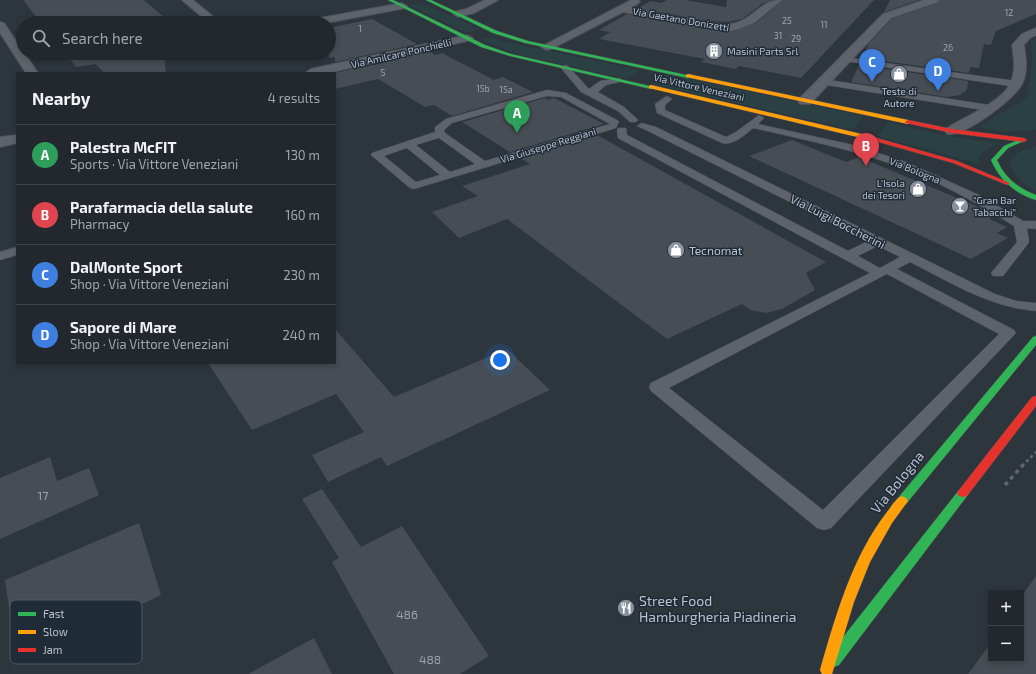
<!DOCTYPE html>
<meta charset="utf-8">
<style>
:root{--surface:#22282e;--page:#2a3036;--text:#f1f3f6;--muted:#a2a6aa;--line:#3f444a;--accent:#d93025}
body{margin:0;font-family:"Exo 2",sans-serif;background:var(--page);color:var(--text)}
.controls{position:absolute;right:12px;bottom:12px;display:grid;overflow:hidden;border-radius:0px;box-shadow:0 2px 6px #0003}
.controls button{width:36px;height:36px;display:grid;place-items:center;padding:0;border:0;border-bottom:1px solid var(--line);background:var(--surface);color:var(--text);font:20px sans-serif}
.you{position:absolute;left:500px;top:360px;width:14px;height:14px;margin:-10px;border:3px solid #fff;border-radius:50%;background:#1a73e8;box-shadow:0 0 0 6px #1a73e833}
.badge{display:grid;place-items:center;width:26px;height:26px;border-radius:50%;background:var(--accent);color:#fff;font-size:13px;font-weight:700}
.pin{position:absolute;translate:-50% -33px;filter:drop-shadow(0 1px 2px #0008)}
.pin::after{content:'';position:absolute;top:21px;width:14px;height:12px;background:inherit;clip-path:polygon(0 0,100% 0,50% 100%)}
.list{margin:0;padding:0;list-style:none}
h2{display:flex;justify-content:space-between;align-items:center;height:52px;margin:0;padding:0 16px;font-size:17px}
h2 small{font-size:13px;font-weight:400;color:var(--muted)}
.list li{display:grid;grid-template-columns:26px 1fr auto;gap:12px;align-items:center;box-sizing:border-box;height:60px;padding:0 16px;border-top:1px solid var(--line)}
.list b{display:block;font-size:15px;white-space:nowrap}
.list p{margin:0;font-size:13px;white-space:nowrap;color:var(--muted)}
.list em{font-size:13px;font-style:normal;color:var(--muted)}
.icon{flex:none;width:22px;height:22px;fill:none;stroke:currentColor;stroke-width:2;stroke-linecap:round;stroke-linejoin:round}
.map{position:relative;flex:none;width:1036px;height:674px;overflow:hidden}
.search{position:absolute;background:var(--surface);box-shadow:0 2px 6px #0003;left:16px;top:16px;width:320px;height:44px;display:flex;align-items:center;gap:10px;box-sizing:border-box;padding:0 14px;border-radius:22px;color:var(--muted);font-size:15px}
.panel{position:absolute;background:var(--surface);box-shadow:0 2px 6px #0003;left:16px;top:72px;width:320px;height:292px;border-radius:0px}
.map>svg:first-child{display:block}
.green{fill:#2a4043}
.building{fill:#474d54}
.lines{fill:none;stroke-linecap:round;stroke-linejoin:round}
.lane-casing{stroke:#4c5157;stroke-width:1}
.street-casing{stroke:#4c5157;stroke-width:2}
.fast-casing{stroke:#4c5157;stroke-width:1}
.slow-casing{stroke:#4c5157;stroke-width:1}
.jam-casing{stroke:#4c5157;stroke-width:1}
.path-far1{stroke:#61676d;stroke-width:2.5;stroke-dasharray:3 3;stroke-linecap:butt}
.path{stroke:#61676d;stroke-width:3.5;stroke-dasharray:4 4;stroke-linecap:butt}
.lane{fill:#5e626a;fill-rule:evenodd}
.street{fill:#5e626a;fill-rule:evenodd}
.fast{fill:#30b455;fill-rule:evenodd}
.slow{fill:#ff9f0a;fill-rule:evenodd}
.jam{fill:#e5322d;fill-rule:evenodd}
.labels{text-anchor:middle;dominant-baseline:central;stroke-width:3;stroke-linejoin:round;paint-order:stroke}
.far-number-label{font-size:9px;fill:#9ca4ae}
.far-street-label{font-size:10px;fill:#b9c1cc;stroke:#202b38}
.far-poi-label{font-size:10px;fill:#b9c1cc;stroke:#202b38;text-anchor:start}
.street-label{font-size:12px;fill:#b9c1cc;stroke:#202b38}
.poi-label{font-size:12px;fill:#b9c1cc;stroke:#202b38;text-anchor:start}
.near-number-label{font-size:12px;fill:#9ca4ae}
.near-street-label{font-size:14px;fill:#b9c1cc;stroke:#202b38}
.near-poi-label{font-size:14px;fill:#b9c1cc;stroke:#202b38;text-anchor:start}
.key{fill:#202b38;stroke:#4e5864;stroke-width:1}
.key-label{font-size:11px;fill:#b9c1cc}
</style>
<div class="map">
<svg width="1036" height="674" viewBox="0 0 1036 674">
<rect width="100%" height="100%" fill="#2d353d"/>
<path class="green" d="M422 3 481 29 466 33 408 5Z
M491 37 503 41 640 70 626 79 517 54 480 40Z
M1036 38V130L1004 132 979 127 1027 97 1032 59 1031 41Z
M666 74 863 116 854 130 653 84Z
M888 122 942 135 997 143 980 155 979 164 877 136Z
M1036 147V191C1008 177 997 153 1036 147Z"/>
<path class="building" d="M23 0H144L171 23H41Z
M667 0H685L726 7 727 0H772L762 4 742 19 727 22 701 20 639 8 650 1 661 3Z
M783 0H874L801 78 739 66 736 69 701 62 705 59 599 39 610 32 599 30 627 14 730 32 756 23Z
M890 0H919L884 12Z
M940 0H1036V14L996 31 991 45 984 44 979 68 970 67 969 73 862 58 869 43 892 19 938 3Z
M372 19 417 44 335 62V57L329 58V28Z
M429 51 435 55 442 53 494 80 503 77 533 92 452 116 434 105 425 107 378 79 335 89V73Z
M65 53H164L166 73H104L96 64 76 67Z
M859 65 968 81 967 90 960 95 947 97 851 82Z
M545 98 548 100 554 98 604 124 510 152 462 122Z
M597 135 826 262 806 273 815 290 782 309 766 313 750 310 742 304 667 339 507 219 459 238 432 212 478 196 462 186 530 164 520 158Z
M792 140 846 162 859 157 981 208 994 216 989 219 1007 227 997 233 1008 238 971 259 749 156Z
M335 329 394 397 507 349 550 390 387 466 381 457 328 482 312 455 364 432 336 394 252 430 208 363H335Z
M50 457 57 481 89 468 99 495 0 539V478Z
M322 489 361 547 402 526 489 656 460 674H394L332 562 339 558 302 499Z
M139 523 161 595 17 663 5 580Z
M1036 576V674H968L991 643V659H1021V597Z
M314 638 332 674H248Z"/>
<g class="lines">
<defs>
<path id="lane" d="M842 57 1016 81 1020 84 1016 87 845 61H842Z
M565 65 568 66 589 89 600 81 620 78V82L606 85 598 92 624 107 636 118 638 120 636 122H630L618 111 581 92 561 68Z
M823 79 989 105 994 108 989 111 820 84 819 82Z
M547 90 566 93 617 120 619 122 616 128 414 189 410 188 371 155 372 153 435 132V127L446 119ZM547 96 561 97 610 124 485 161 445 133 444 130 452 123ZM439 138 475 164 450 172 416 145ZM407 148 440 175 416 182 384 156Z
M667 96 672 99 665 105V110L726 137 736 132 759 115 764 118 758 124 853 145 906 162 979 195 1023 221H1036V229L1027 228 1029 242 1027 245 1003 276H993L991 273 1017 242 1014 226C977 203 938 181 897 166 851 149 801 139 753 128 745 135 733 146 722 143L657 113 655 104Z
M642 123 656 127 995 294 1016 301 1036 303V311C989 307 952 283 910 262L897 269 1014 330 1016 333 831 528 824 530 817 528 651 391 649 387 651 383 870 273 618 138 617 130 618 128H626L627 135 848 251 868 241 648 131 637 126ZM878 246 900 257 880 268 858 256ZM887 274 999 334 823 510 669 388Z
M17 247V255L0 260V252Z"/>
<path id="street" d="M182 0H193L221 23H209Z
M485 0H498L474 13 458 17 453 14 454 12 466 9Z
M631 0H639L640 2 632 8C653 11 719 28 736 23 756 17 760 0 782 0L755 22 741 28 730 31 623 12 551 49 547 50 541 47Z
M924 0H939L938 2 891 18 810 104H800L798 101 800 98 883 14Z
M402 3 407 6 406 8 326 23H304L309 20Z
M0 22 4 23 38 73H26L0 33Z
M1036 28V35L1030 38 1024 45C1026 57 1028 71 1023 82 1017 98 963 138 947 134L945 131 947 128C964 117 1000 103 1010 84 1016 72 1014 58 1012 45L1022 34Z
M467 35 473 38 471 40 328 73H305L311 69Z
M17 135V143L0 147V137Z"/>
<path id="fast" d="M388 0H393L485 45 511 54 654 87 651 89 510 56 481 47Z
M426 0H431L497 31 528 41 691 76 688 78 525 43 493 33Z
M1021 139 1026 140 1008 148 997 160C1005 178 1018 188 1036 195V200C1015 194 1000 180 991 160L1004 146Z
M1036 336V345L906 504 902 506 898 504 896 501 898 498 1033 337Z
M963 489 967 490 969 493 967 496 839 665 834 667 829 665 827 660 829 655 959 490Z"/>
<path id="slow" d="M688 74 908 120 911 122 908 124 686 77V75Z
M651 85 870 136 873 138 870 140 649 88V86Z
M902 496 906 498 908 501 892 523 870 562 854 602 832 674H822L820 670C836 615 852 557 887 512 892 506 895 499 902 496Z"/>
<path id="jam" d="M908 120 952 129 1024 138 1027 140 1024 142 952 133 906 123 905 122Z
M870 136 957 161 1010 183 1007 185 1005 184 953 163 868 139 867 138Z
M1036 396V406L967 496 963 497 959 496 957 493 959 490 1032 397Z"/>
</defs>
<use href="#lane" class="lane-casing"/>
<use href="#street" class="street-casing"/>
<use href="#fast" class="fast-casing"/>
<use href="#slow" class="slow-casing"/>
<use href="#jam" class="jam-casing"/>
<path class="path-far1" d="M1022 466 1036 452"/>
<path class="path" d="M1005 485 1023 465"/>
<use href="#lane" class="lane"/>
<use href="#street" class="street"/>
<use href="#fast" class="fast"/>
<use href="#slow" class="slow"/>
<use href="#jam" class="jam"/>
</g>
<defs>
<symbol id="building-disc" viewBox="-11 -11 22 22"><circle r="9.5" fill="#88909a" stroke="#202b38"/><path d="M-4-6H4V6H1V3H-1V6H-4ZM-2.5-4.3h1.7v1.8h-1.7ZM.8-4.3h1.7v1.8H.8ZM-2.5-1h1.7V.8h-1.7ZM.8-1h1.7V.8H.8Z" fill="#fff"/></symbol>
<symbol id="shop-disc" viewBox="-11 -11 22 22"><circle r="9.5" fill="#88909a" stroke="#202b38"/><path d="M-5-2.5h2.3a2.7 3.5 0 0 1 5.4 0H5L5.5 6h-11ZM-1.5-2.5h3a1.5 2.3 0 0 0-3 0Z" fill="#fff"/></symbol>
<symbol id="bar-disc" viewBox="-11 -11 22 22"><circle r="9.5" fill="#88909a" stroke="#202b38"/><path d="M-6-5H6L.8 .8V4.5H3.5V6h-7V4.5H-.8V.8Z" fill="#fff"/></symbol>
<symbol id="restaurant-disc" viewBox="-11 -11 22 22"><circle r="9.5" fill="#88909a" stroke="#202b38"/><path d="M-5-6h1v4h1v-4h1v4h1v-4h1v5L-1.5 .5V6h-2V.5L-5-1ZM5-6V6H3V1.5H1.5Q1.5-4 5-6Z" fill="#fff"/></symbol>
</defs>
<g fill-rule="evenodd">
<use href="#building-disc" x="704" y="41" width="20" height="20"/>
<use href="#shop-disc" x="889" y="64" width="20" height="20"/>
<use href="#shop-disc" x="908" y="179" width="20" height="20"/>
<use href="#bar-disc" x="950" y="196" width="20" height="20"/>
<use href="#shop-disc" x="666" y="240" width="20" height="20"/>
<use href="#restaurant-disc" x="616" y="598" width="20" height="20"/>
</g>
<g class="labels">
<g class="far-number-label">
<text x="1009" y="12">12</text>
<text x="787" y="20">25</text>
<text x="824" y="24">11</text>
<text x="360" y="28">1</text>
<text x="778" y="35">31</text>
<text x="796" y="38">29</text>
<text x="948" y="47">26</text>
<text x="383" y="72">5</text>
<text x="483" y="88">15b</text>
<text x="506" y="89">15a</text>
</g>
<g class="far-street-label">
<text transform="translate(681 19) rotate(10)">Via Gaetano Donizetti</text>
<text transform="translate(401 53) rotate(-13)">Via Amilcare Ponchielli</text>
<text transform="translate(699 87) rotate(13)">Via Vittore Veneziani</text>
<text transform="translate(548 145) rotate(-17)">Via Giuseppe Reggiani</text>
<text transform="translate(915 170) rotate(22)">Via Bologna</text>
</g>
<g class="far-poi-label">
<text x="727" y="51">Masini Parts Srl</text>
<text x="899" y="91" text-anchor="middle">Teste di<tspan x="899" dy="12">Autore</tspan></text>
<text x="905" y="183" text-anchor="end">L'Isola<tspan x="905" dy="12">dei Tesori</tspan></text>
<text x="973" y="200">"Gran Bar<tspan x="973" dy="12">Tabacchi"</tspan></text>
</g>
<g class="street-label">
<text transform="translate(838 221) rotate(27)">Via Luigi Boccherini</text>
</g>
<g class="poi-label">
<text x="689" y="250">Tecnomat</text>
</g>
<g class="near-number-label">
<text x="43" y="495">17</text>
<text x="407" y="614">486</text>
<text x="430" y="659">488</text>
</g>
<g class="near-street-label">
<text transform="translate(897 482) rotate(-51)">Via Bologna</text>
</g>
<g class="near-poi-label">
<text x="639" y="600">Street Food<tspan x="639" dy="16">Hamburgheria Piadineria</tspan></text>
</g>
</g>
<rect x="10" y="600" width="132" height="64" rx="6" class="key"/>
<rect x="18" y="612" width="18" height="4" fill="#30b455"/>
<rect x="18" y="630" width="18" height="4" fill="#ff9f0a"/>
<rect x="18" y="648" width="18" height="4" fill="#e5322d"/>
<g class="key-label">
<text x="43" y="618">Fast</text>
<text x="43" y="636">Slow</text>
<text x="43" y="654">Jam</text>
</g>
</svg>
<div class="controls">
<button>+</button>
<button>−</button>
</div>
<div class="you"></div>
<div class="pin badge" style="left:517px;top:133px;background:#2e9e5b">A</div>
<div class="pin badge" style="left:866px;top:166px;background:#e0444e">B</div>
<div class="pin badge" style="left:872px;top:82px;background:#3f7fe0">C</div>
<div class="pin badge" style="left:938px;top:91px;background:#3f7fe0">D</div>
<div class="search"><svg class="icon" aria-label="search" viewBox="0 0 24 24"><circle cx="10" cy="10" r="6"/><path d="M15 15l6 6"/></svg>Search here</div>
<section class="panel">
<h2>Nearby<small>4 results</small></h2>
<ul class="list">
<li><span class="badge" style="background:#2e9e5b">A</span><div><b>Palestra McFIT</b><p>Sports · Via Vittore Veneziani</p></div><em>130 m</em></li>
<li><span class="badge" style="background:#e0444e">B</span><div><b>Parafarmacia della salute</b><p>Pharmacy</p></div><em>160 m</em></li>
<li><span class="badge" style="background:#3f7fe0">C</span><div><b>DalMonte Sport</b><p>Shop · Via Vittore Veneziani</p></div><em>230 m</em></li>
<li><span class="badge" style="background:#3f7fe0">D</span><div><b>Sapore di Mare</b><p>Shop · Via Vittore Veneziani</p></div><em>240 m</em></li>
</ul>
</section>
</div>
